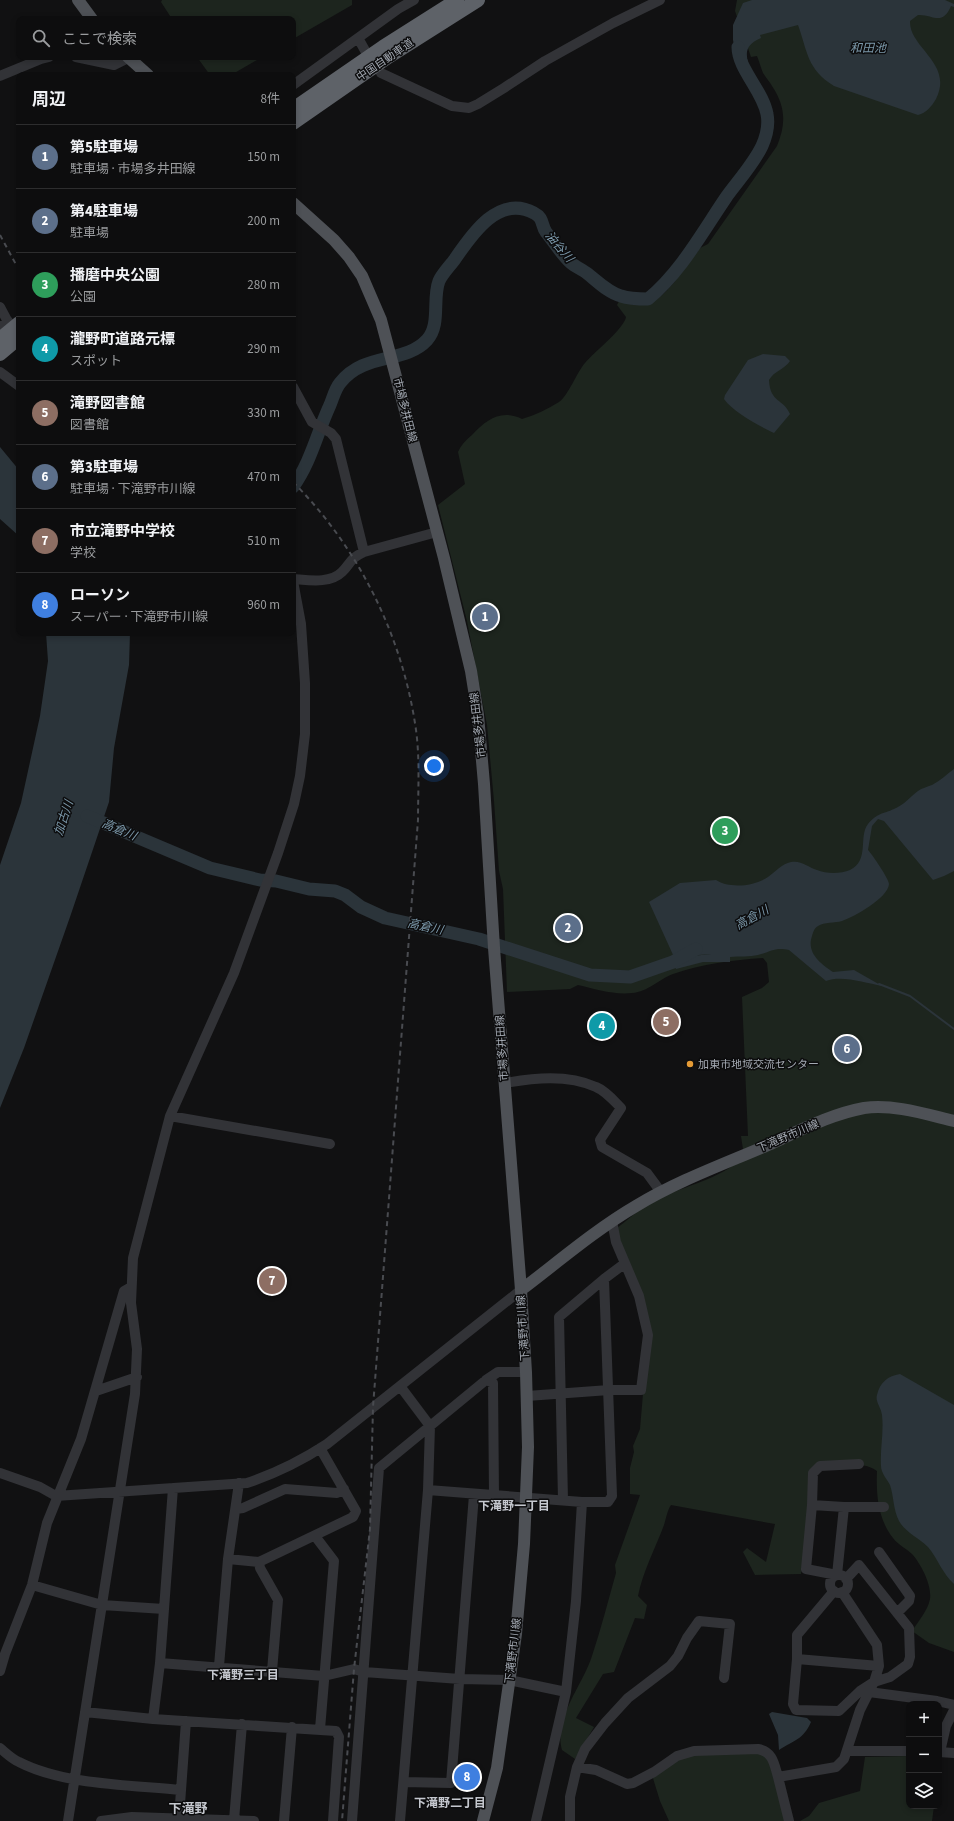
<!DOCTYPE html>
<html lang="ja">
<meta charset="utf-8">
<style>
:root{--surface:#0d0d0e;--page:#1b1b1c;--text:#f1f3f6;--muted:#9a9c9e;--line:#2d2d2e;--accent:#0b8043}
body{margin:0;font-family:"Source Sans 3","Noto Sans JP",sans-serif;background:var(--page);color:var(--text)}
.controls{position:absolute;right:12px;bottom:12px;display:grid;overflow:hidden;border-radius:8px;box-shadow:0 2px 6px #0003}
.controls button{width:36px;height:36px;display:grid;place-items:center;padding:0;border:0;border-bottom:1px solid var(--line);background:var(--surface);color:var(--text);font:20px sans-serif}
.you{position:absolute;left:434px;top:766px;width:14px;height:14px;margin:-10px;border:3px solid #fff;border-radius:50%;background:#1a73e8;box-shadow:0 0 0 6px #1a73e833}
.badge{display:grid;place-items:center;width:26px;height:26px;border-radius:50%;background:var(--accent);color:#fff;font-size:13px;font-weight:700}
.pin{position:absolute;translate:-50% -50%;border:2px solid #fff;box-shadow:0 1px 4px #0006}
.list{margin:0;padding:0;list-style:none}
h2{display:flex;justify-content:space-between;align-items:center;height:52px;margin:0;padding:0 16px;font-size:17px}
h2 small{font-size:13px;font-weight:400;color:var(--muted)}
.list li{display:grid;grid-template-columns:26px 1fr auto;gap:12px;align-items:center;box-sizing:border-box;height:64px;padding:0 16px;border-top:1px solid var(--line)}
.list b{display:block;font-size:15px;white-space:nowrap}
.list p{margin:0;font-size:13px;white-space:nowrap;color:var(--muted)}
.list em{font-size:13px;font-style:normal;color:var(--muted)}
.icon{flex:none;width:22px;height:22px;fill:none;stroke:currentColor;stroke-width:2;stroke-linecap:round;stroke-linejoin:round}
.map{position:relative;flex:none;width:954px;height:1821px;overflow:hidden}
.search{position:absolute;background:var(--surface);box-shadow:0 2px 6px #0003;left:16px;top:16px;width:280px;height:44px;display:flex;align-items:center;gap:10px;box-sizing:border-box;padding:0 14px;border-radius:8px;color:var(--muted);font-size:15px}
.panel{position:absolute;background:var(--surface);box-shadow:0 2px 6px #0003;left:16px;top:72px;width:280px;height:564px;border-radius:8px}
.map>svg:first-child{display:block}
.green{fill:#1d251e}
.water{fill:#2b343a}
.lines{fill:none;stroke-linecap:round;stroke-linejoin:round}
.stream{stroke:#2b343a;stroke-width:2}
.river{stroke:#2b343a;stroke-width:13}
.minor{stroke:#323337;stroke-width:10}
.major{stroke:#4e5156;stroke-width:12}
.highway{stroke:#5e6268;stroke-width:14}
.rail{stroke:#494b50;stroke-width:2;stroke-dasharray:5 4;stroke-linecap:butt}
.highway-bridge{stroke:#5e6268;stroke-width:14}
.poi-dot{fill:#e59b36;stroke:#0c0c0d;stroke-width:1.5}
.labels{text-anchor:middle;dominant-baseline:central;stroke-width:3;stroke-linejoin:round;paint-order:stroke}
.street-label{font-size:11px;fill:#a3a9b2;stroke:#0c0c0d}
.poi-label{font-size:11px;fill:#a3a9b2;stroke:#0c0c0d;text-anchor:start}
.water-label{font-size:12px;font-style:italic;fill:#7c99ab;stroke:#0c0c0d}
.neighbourhood-label{font-size:12px;font-weight:bold;fill:#c4c7ce;stroke:#0c0c0d}
.quarter-label{font-size:13px;font-weight:bold;fill:#c4c7ce;stroke:#0c0c0d}
</style>
<div class="map">
<svg width="954" height="1821" viewBox="0 0 954 1821">
<rect width="100%" height="100%" fill="#111112"/>
<path class="green" d="M162 0H352V5L293 39V19H172L161 2Z
M737 0H954V1652L929 1643 912 1631C918 1622 928 1610 930 1599 932 1585 921 1564 912 1554 906 1548 898 1545 893 1538 878 1519 876 1495 877 1471 861 1460 838 1465 820 1466L813 1473 801 1574 755 1575 743 1552 747 1548 766 1562 775 1524 671 1505C667 1511 666 1519 664 1525 655 1549 643 1571 638 1596L647 1605 644 1619 635 1618 614 1672 603 1674 576 1718 594 1727 575 1759 562 1750C553 1718 583 1685 592 1656 601 1629 608 1601 616 1573L615 1565 640 1495 630 1494V1468L634 1452 633 1446 640 1429 648 1335 624 1264 617 1228C629 1219 642 1206 657 1199 686 1185 720 1180 744 1156L741 1136H748L742 997 762 988 769 982 767 963 763 958C733 960 702 964 673 974 659 979 648 992 632 993 614 995 595 989 578 985L570 989 507 992 503 889 499 871 494 801 487 725 467 621 438 505 465 484 458 452C461 445 466 440 472 435 487 419 501 409 522 419 535 415 548 409 559 402 568 396 577 372 585 363 593 353 624 329 626 317L617 305 619 301C626 303 633 305 640 305 665 304 683 269 696 251L698 252V249L708 244 777 146C786 124 786 107 772 86 770 82 766 78 763 73 761 68 759 61 757 56L751 57 735 11Z
M197 57H262L231 75H210Z
M697 1753 766 1754 770 1757 785 1821H669L660 1801 652 1775 674 1761Z
M909 1756V1806H934L932 1821H800L809 1816 819 1803 860 1791 865 1757Z"/>
<path class="water" d="M752 0H945L954 4V7L951 6C942 27 933 14 918 15L910 21C909 48 954 63 936 99 932 106 926 113 918 115L834 86C807 69 808 53 798 25L760 35 761 38C742 46 746 56 751 73L736 55 733 40V25L743 3Z
M763 354 785 356 790 361C785 369 774 371 769 380 770 403 784 399 790 414L774 433C759 426 733 412 724 399L725 395 748 360Z
M0 447 19 470V536L0 519Z
M46 633H130L129 665 114 748 109 802 70 917 24 1048 0 1108V865L21 803 40 716 48 661Z
M954 769V871L944 876 933 880 884 821 878 819 872 826 868 850C872 854 889 879 889 884 888 898 854 917 842 921 835 923 824 922 818 926 814 928 813 933 812 936 806 953 821 964 833 972L854 970 882 986C865 983 842 975 826 981L789 950C774 947 771 952 758 955 750 957 739 956 730 957V962H703L676 969 672 960 674 958 711 954 674 957 649 902 680 883 716 880C730 889 755 886 768 877 776 871 782 864 791 862 801 860 808 867 817 870 826 874 841 874 850 870 870 860 858 837 868 824 877 813 883 814 894 809 904 805 910 797 918 791 922 788 927 787 932 785 940 781 947 774 954 769Z
M900 1374 954 1405V1584C942 1573 938 1559 928 1547 919 1538 905 1532 899 1521 893 1509 894 1497 890 1485 887 1479 881 1473 881 1466 880 1449 884 1432 882 1415 881 1407 875 1402 877 1395 880 1382 888 1376 900 1374Z
M772 1712 807 1718 811 1722C803 1740 794 1740 779 1750L778 1735 769 1714Z"/>
<g class="lines">
<path class="stream" d="M879 984 910 996 954 1029"/>
<path class="river" d="M293 487C311 462 317 433 330 405 333 398 335 389 340 383 364 352 405 364 427 340 441 325 432 299 439 281 442 274 450 266 455 259 472 234 499 194 534 213 544 218 541 225 546 232 554 242 562 255 571 263 576 267 583 270 588 274 598 282 609 293 621 296 630 299 639 299 648 299 681 272 703 231 727 196 738 181 754 163 762 146 766 137 769 124 767 114 763 91 738 69 738 47
M87 816 210 868 260 880 276 881 309 889 335 891 345 895 361 907 385 918 479 939 590 975 630 977 673 962 696 949"/>
<path class="minor" d="M358 38 367 54
M76 57 114 65 128 58
M381 73 452 106 469 108 478 104 504 88 545 61 613 23 660 0
M0 76 41 59 49 57
M293 85 398 9 414 0
M0 307 15 335
M0 328 8 321
M0 372 19 386
M293 387 312 422 331 433 336 439 364 552
M293 579C308 580 330 584 342 572 352 562 349 559 364 552L437 532
M505 1083C534 1078 567 1074 596 1087 606 1091 614 1101 621 1108L600 1140 602 1147 647 1173 661 1192
M170 1116 330 1144
M604 1279 624 1264
M486 1380 498 1372H526
M96 1391 137 1377
M527 1396 609 1390H641L648 1335 639 1296 616 1242 612 1221
M859 1464 820 1466 813 1473 812 1505 844 1507H884
M0 1473 40 1487 56 1496 247 1483C277 1473 301 1461 327 1444L521 1290
M428 1490 582 1502H608L612 1496 604 1279 559 1317 563 1500
M812 1505 806 1569 837 1575 844 1507
M236 1509 243 1508 285 1489 337 1493 344 1489
M315 1536 334 1561 320 1729
M879 1552 910 1596 909 1601 897 1613
M228 1559 259 1562 353 1517 356 1511 320 1448
M259 1562 260 1568 278 1600 272 1671
M830 1584a9 9 0 1 1 18 0a9 9 0 1 1-18 0Z
M32 1585 102 1605 164 1609
M834 1591 797 1635V1659L879 1666
M797 1659 793 1704 796 1710 839 1711 860 1691 874 1682 890 1677 908 1664 910 1657 909 1628 859 1565 846 1579
M160 1663 324 1676 354 1669 364 1672 460 1679 509 1680 566 1692
M219 1666 228 1559 239 1483
M0 1671 5 1654 32 1585 47 1523 81 1439 124 1291 131 1287
M869 1692 937 1701 954 1705
M85 1712 153 1719 336 1731 339 1737 333 1821
M153 1719 160 1663 173 1488
M0 1748C6 1753 12 1759 19 1762 63 1785 132 1785 181 1790
M847 1751H909
M939 1752 954 1753
M940 1752 946 1726 954 1710
M577 1767 596 1770 627 1784 633 1783 654 1772 677 1756 694 1751 758 1749C773 1752 774 1763 778 1777L836 1767 844 1759 860 1710 874 1682 879 1666 877 1645 842 1592
M778 1777 789 1821
M404 1782 451 1783 474 1495
M179 1818 186 1721
M234 1820 242 1724
M68 1821 135 1394 137 1349 131 1303 133 1258 170 1116 234 973 278 853 294 804 300 776 305 734V683L301 624 293 581
M101 1821 132 1817 254 1821
M284 1821 292 1727
M352 1821 379 1468 486 1380 493 1383 494 1496
M400 1821 428 1490 430 1426 400 1386
M536 1821 566 1692 576 1601 582 1502
M570 1821V1797L577 1767 585 1749 605 1723 628 1698 670 1666 678 1656 687 1638 699 1621 730 1624 724 1678"/>
<path class="major" d="M78 0 92 19
M128 57 148 75
M293 203 334 240 349 257 362 276 381 320 444 558 471 671 478 715 484 784 494 948 521 1290 526 1372 528 1447 524 1544 516 1634 497 1768 483 1821
M521 1290C558 1262 595 1230 636 1206 677 1181 724 1164 768 1145 799 1131 831 1114 864 1108 894 1104 925 1114 954 1121"/>
<path class="highway" d="M293 109 383 47 457 0
M293 123 388 57 478 0"/>
<path class="rail" d="M0 235 19 270
M293 482C359 548 403 637 416 730 420 759 418 791 418 820L373 1407 370 1529 354 1669 342 1821"/>
<path class="highway-bridge" d="M0 339 19 323
M0 354 19 338"/>
</g>
<circle class="poi-dot" cx="690" cy="1064" r="4"/>
<g class="labels">
<g class="street-label">
<text transform="translate(385 60) rotate(-34)">中国自動車道</text>
<text transform="translate(405 410) rotate(76)">市場多井田線</text>
<text transform="translate(478 725) rotate(-97)">市場多井田線</text>
<text transform="translate(502 1048) rotate(-94)">市場多井田線</text>
<text transform="translate(788 1136) rotate(-23)">下滝野市川線</text>
<text transform="translate(523 1328) rotate(-94)">下滝野市川線</text>
<text transform="translate(513 1651) rotate(-83)">下滝野市川線</text>
</g>
<g class="poi-label">
<text x="698" y="1064">加東市地域交流センター</text>
</g>
<g class="water-label">
<text x="868" y="48">和田池</text>
<text transform="translate(559 247) rotate(50)">油谷川</text>
<text transform="translate(64 818) rotate(-72)">加古川</text>
<text transform="translate(119 830) rotate(23)">高倉川</text>
<text transform="translate(752 918) rotate(-29)">高倉川</text>
<text transform="translate(425 927) rotate(12)">高倉川</text>
</g>
<g class="neighbourhood-label">
<text x="514" y="1506">下滝野一丁目</text>
<text x="243" y="1675">下滝野三丁目</text>
<text x="450" y="1803">下滝野二丁目</text>
</g>
<g class="quarter-label">
<text x="188" y="1809">下滝野</text>
</g>
</g>
</svg>
<div class="controls">
<button>+</button>
<button>−</button>
<button><svg class="icon" aria-label="layers" viewBox="0 0 24 24"><path d="M12 4l9 5-9 5-9-5zM3 14l9 5 9-5"/></svg></button>
</div>
<div class="you"></div>
<div class="pin badge" style="left:485px;top:617px;background:#5c6f8a">1</div>
<div class="pin badge" style="left:568px;top:928px;background:#5c6f8a">2</div>
<div class="pin badge" style="left:725px;top:831px;background:#2e9e5b">3</div>
<div class="pin badge" style="left:602px;top:1026px;background:#0f9aa8">4</div>
<div class="pin badge" style="left:666px;top:1022px;background:#8d6e63">5</div>
<div class="pin badge" style="left:847px;top:1049px;background:#5c6f8a">6</div>
<div class="pin badge" style="left:272px;top:1281px;background:#8d6e63">7</div>
<div class="pin badge" style="left:467px;top:1777px;background:#3f7fe0">8</div>
<div class="search"><svg class="icon" aria-label="search" viewBox="0 0 24 24"><circle cx="10" cy="10" r="6"/><path d="M15 15l6 6"/></svg>ここで検索</div>
<section class="panel">
<h2>周辺<small>8件</small></h2>
<ul class="list">
<li><span class="badge" style="background:#5c6f8a">1</span><div><b>第5駐車場</b><p>駐車場 · 市場多井田線</p></div><em>150 m</em></li>
<li><span class="badge" style="background:#5c6f8a">2</span><div><b>第4駐車場</b><p>駐車場</p></div><em>200 m</em></li>
<li><span class="badge" style="background:#2e9e5b">3</span><div><b>播磨中央公園</b><p>公園</p></div><em>280 m</em></li>
<li><span class="badge" style="background:#0f9aa8">4</span><div><b>瀧野町道路元標</b><p>スポット</p></div><em>290 m</em></li>
<li><span class="badge" style="background:#8d6e63">5</span><div><b>滝野図書館</b><p>図書館</p></div><em>330 m</em></li>
<li><span class="badge" style="background:#5c6f8a">6</span><div><b>第3駐車場</b><p>駐車場 · 下滝野市川線</p></div><em>470 m</em></li>
<li><span class="badge" style="background:#8d6e63">7</span><div><b>市立滝野中学校</b><p>学校</p></div><em>510 m</em></li>
<li><span class="badge" style="background:#3f7fe0">8</span><div><b>ローソン</b><p>スーパー · 下滝野市川線</p></div><em>960 m</em></li>
</ul>
</section>
</div>
